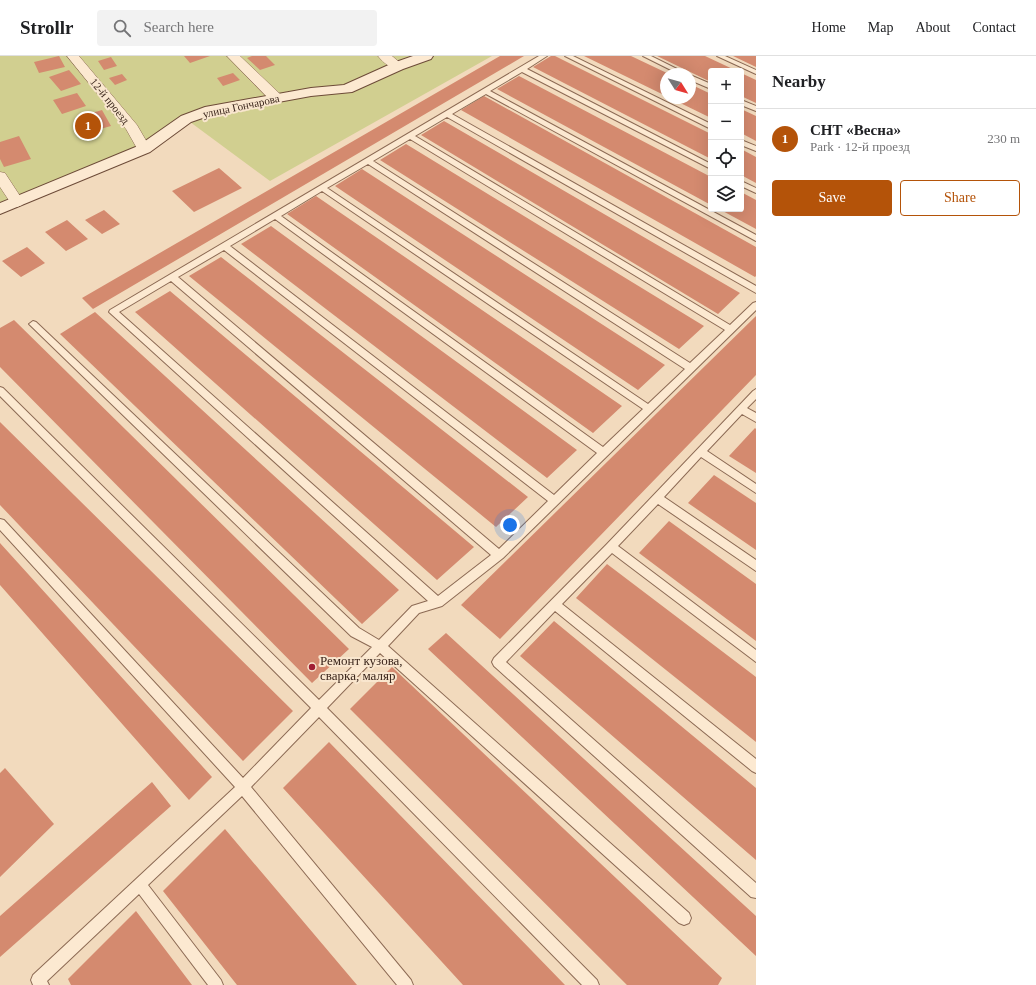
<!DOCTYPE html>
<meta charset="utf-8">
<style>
:root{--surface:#fff;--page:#f2f2f2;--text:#202124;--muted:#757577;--line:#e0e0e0;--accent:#b45309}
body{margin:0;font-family:Georgia,serif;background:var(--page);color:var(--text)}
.controls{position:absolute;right:12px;top:12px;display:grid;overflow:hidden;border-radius:4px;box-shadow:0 4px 16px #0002}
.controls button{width:36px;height:36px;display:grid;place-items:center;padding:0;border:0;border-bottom:1px solid var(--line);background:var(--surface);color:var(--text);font:20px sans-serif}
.compass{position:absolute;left:660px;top:12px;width:36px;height:36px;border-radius:50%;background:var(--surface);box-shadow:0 4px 16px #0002;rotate:127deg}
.you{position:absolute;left:510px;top:469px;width:14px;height:14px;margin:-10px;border:3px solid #fff;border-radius:50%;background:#1a73e8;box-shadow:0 0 0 6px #1a73e833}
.badge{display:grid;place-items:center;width:26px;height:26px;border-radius:50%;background:var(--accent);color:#fff;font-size:13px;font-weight:700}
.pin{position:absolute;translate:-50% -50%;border:2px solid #fff;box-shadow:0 1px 4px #0006}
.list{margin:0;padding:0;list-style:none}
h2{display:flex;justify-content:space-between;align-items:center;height:52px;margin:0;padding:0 16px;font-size:17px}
h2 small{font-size:13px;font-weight:400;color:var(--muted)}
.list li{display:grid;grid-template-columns:26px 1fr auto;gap:12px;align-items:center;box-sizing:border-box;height:60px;padding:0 16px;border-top:1px solid var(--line)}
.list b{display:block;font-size:15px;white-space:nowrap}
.list p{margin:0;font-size:13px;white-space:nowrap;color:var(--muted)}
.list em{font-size:13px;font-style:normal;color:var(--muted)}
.actions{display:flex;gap:8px;padding:12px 16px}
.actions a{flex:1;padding:9px 0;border:1px solid var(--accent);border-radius:4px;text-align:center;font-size:14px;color:var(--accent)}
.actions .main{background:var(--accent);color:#fff}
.icon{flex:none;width:22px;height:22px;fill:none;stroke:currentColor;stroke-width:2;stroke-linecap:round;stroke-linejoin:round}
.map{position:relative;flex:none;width:756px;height:929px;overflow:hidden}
header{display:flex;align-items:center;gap:24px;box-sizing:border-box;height:56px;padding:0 20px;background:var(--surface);border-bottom:1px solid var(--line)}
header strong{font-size:19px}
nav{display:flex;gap:22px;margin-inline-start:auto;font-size:14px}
.search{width:280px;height:36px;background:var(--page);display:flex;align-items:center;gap:10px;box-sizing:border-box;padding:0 14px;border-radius:4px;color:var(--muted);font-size:15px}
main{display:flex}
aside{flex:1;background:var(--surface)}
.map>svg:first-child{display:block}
.green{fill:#d1cf90}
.building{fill:#d48a6f}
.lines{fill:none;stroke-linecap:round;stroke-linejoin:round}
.lane-casing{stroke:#8c6a54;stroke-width:2}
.street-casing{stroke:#8c6a54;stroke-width:1}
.secondary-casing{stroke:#6d4b38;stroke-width:2}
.lane{fill:#fce9d1;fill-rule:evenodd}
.street{fill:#fce9d1;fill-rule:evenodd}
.secondary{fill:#fce9d1;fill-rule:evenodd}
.poi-dot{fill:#a11e33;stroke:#f9e6ce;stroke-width:1.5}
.labels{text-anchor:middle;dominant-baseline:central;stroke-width:4;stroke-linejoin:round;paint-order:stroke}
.far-street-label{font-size:11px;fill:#3a251b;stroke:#f9e6ce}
.poi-label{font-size:13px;fill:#3a251b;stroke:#f9e6ce;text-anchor:start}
</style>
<header>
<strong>Strollr</strong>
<div class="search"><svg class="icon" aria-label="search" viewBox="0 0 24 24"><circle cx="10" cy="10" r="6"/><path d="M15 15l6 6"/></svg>Search here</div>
<nav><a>Home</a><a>Map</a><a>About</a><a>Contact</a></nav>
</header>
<main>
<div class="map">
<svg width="756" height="929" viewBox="0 0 756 929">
<rect width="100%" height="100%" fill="#f2dabd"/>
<path class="green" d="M0 0H492L270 125 186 63 144 93 0 153Z"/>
<path class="building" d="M59 0 65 11 39 17 34 6Z
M184 0H210L190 7Z
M252 0H266L275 9 260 14 247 2Z
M500 0H524L93 253 82 242Z
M551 0H555L711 78V103L533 11Z
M584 0H631L669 18H666V40Z
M657 0H705L737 15H711V26Z
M733 0H756V11Z
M111 1 117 10 104 14 98 5Z
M69 14 81 28 61 35 49 21Z
M233 17 240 24 223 30 217 22Z
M741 17 756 24V47L741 40Z
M122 18 127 24 115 29 109 22Z
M519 20 711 121V149L497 33Z
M690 28 711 38V62L670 42H690Z
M77 37 86 50 62 58 53 44Z
M484 40 756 191V220L755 221 461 54Z
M741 53 756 60V85L741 77Z
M102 54 111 70 93 75 85 59Z
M444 65 740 237 718 258 421 79Z
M19 80 31 103 4 111 0 103V86Z
M406 88 704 270 679 293 380 104Z
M741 93 756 101V127L741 119Z
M219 112 242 132 194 156 172 135Z
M362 113 665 309 638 334 335 130Z
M741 136 756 144V173L719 153H741Z
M316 140 622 350 593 377 287 158Z
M104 154 120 168 102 178 85 164Z
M67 164 88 183 66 195 45 176Z
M271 170 577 394 547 422 241 188Z
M27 191 45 207 21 221 2 205Z
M221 201 528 441 496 471 189 220Z
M170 235 474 491 437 524 135 256Z
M95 256 399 534 362 568 60 278Z
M756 260V319L500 583 461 549Z
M14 264 349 593 312 627 0 311V272Z
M0 366 293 655 243 705 0 449Z
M755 372 756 373V417L729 400Z
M714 419 756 447V494L688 447Z
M669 465 756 528V585L639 497Z
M0 487 212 721 189 744 0 529Z
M607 508 756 621V686L576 542Z
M554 565 756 732V804L520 600Z
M446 577 756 860V900L428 593Z
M392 611 722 922 718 929H627L350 653Z
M329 686 565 929H463L283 732Z
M5 712 54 768 0 821V717Z
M152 726 171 750 0 901V860Z
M225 773 357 929H237L163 835Z
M136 855 192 929H71L68 923Z"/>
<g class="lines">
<defs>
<path id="lane" d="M539 0H547L527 13 711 108V113L522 16 490 35 756 179V185L486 38 452 58 756 230V237L447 61 415 80 730 269 753 247 756 246V254L503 502 442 550 419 557 388 590 689 857 691 862 689 867 684 869 679 867 380 597 327 652 597 924 599 929H582L319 661 251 731 411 924 413 929H397L242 740 148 829 221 924 223 929H208L139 838 47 925 49 929H33L31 924 33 919 235 731 0 474V463L4 464 243 722 311 652 0 340V331L3 332 319 644 372 591 351 580 29 268 33 265 36 266 359 572 379 584 412 550 428 545 109 256 110 254ZM410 83 725 274 690 307 373 105ZM368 108 685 313 648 348 327 132ZM322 135 643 353 603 391 281 160ZM275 163 597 397 554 439 230 190ZM224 194 548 445 499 493 178 221ZM171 225 491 499 438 540 119 256Z
M565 0H573L711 68V73Z
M643 0H651L687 18H679Z
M717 0H725L756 14V18Z
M690 19 711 28V33L690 24Z
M741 44 756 50V55L741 49Z
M741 84 756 90V95L741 89Z
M741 125 756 132V137L741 130Z
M756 333V343L747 352 756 357V366L742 358 707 395 756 428V437L701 401 664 441 756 504V515L658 448 618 490 756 594V606L612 497 562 548 756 703V717L752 715 555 555 506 606 756 827V842L751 841 494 610 492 606 494 602 607 488 753 335Z"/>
<path id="street" d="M67 0H79L137 69 151 93 149 96 144 97 139 96 126 73Z
M227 0H240L281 39 282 42 281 45H271Z
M378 0H392L404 10 402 13C394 15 383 7 378 0Z
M0 116 5 117 22 143 24 146 22 149 17 151 12 149 0 131Z"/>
<path id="secondary" d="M413 0H433L431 3 403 13 352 36 311 40 214 58 191 66 150 96 0 158V147L138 90 181 60 205 51 311 32 344 29 393 7Z"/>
</defs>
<use href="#lane" class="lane-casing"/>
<use href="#street" class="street-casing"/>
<use href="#secondary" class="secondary-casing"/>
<use href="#lane" class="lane"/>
<use href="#street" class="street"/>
<use href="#secondary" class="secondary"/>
</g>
<circle class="poi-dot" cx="312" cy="611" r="4"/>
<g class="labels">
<g class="far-street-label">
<text transform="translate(110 45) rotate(51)">12-й проезд</text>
<text transform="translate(241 50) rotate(-12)">улица Гончарова</text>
</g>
<g class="poi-label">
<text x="320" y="604">Ремонт кузова,<tspan x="320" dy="15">сварка, маляр</tspan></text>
</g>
</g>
</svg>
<div class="controls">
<button>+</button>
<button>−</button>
<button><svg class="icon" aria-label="locate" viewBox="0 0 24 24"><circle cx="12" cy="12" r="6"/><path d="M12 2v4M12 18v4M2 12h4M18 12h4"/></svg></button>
<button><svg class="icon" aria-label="layers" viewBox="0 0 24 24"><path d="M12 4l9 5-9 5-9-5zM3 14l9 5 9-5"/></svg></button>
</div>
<svg class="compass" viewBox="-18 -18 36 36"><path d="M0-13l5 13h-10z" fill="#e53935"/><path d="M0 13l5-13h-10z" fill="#757577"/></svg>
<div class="you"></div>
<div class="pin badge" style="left:88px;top:70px">1</div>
</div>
<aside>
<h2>Nearby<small></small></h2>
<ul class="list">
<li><span class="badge">1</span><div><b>СНТ «Весна»</b><p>Park · 12-й проезд</p></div><em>230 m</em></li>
</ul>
<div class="actions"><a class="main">Save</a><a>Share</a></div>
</aside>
</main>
